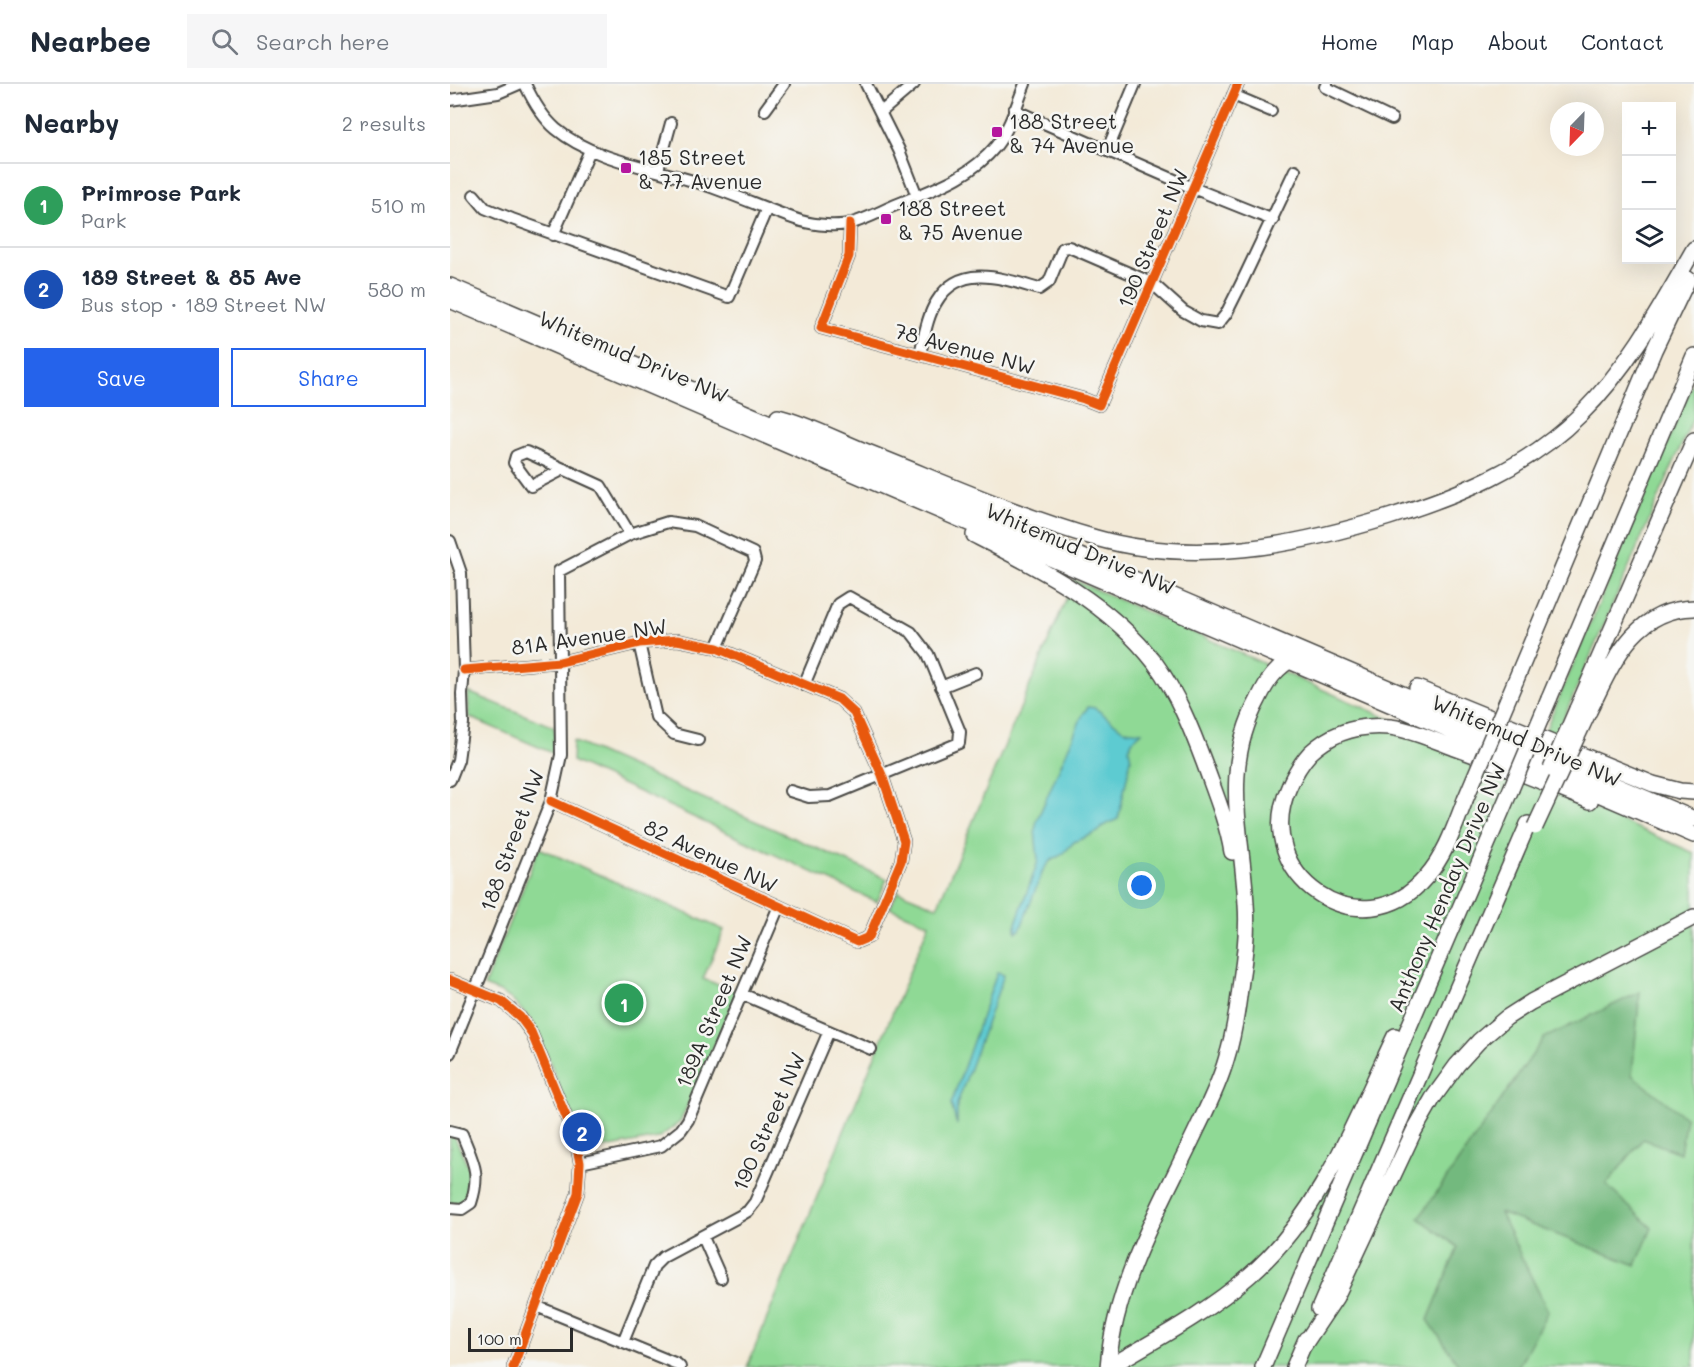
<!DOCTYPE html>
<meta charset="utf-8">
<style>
:root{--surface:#fff;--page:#f6f6f7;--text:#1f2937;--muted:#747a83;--line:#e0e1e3;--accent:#2563eb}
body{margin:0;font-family:Mali,sans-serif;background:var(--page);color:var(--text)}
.controls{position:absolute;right:18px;top:18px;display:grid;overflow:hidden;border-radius:0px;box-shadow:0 6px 24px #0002}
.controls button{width:54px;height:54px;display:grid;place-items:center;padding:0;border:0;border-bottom:2px solid var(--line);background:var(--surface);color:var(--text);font:30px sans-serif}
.compass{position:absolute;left:1100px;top:18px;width:54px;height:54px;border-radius:50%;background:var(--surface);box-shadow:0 6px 24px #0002;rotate:203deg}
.scale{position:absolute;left:18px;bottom:15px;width:105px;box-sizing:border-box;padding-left:6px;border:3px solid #2b2b2b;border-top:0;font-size:16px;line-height:21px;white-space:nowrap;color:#2b2b2b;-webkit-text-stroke:4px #f6f6f2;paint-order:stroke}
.you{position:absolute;left:692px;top:802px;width:21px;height:21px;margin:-15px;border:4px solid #fff;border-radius:50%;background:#1a73e8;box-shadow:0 0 0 9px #1a73e833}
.badge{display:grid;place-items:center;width:39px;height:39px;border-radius:50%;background:var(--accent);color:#fff;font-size:20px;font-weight:700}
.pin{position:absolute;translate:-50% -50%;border:3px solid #fff;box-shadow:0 2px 6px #0006}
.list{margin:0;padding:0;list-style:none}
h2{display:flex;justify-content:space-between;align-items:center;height:78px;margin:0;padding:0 24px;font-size:26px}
h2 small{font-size:20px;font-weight:400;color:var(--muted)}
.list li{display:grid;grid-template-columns:39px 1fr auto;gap:18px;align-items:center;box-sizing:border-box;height:84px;padding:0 24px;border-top:2px solid var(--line)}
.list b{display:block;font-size:22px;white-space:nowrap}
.list p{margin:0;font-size:20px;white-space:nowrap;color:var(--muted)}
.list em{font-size:20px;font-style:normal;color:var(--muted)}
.actions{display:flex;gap:12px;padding:18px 24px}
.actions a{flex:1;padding:14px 0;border:2px solid var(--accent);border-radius:0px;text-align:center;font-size:21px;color:var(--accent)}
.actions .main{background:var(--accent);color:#fff}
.icon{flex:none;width:33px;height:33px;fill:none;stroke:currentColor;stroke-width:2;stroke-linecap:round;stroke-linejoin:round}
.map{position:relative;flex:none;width:1244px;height:1283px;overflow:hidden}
header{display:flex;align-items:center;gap:36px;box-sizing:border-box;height:84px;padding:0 30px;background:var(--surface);border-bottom:2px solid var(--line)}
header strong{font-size:28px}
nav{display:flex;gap:33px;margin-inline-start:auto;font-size:21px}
.search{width:420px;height:54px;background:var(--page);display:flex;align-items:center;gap:15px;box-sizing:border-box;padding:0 21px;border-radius:0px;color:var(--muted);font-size:22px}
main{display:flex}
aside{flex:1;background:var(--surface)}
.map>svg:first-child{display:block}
.green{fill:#8fd995;stroke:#5d8260;stroke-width:1.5}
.forest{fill:#73b97e;stroke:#4f7254;stroke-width:1.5}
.water{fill:#5dcbd1;stroke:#447b7e;stroke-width:1.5}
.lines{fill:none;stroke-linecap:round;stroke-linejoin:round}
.minor-casing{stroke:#494845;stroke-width:14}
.highway-casing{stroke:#494845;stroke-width:18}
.minor{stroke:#fff;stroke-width:10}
.highway{stroke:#fff;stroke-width:15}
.highway-bridge-casing{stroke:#494845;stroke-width:18;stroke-linecap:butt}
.highway-bridge{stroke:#fff;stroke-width:15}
.cycleway-casing{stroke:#f6f6f2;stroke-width:13}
.cycleway{stroke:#e8590c;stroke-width:9}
.poi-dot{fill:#b5179e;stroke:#f6f6f2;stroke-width:2}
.labels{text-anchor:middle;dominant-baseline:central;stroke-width:5;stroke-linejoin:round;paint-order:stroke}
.poi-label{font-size:21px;fill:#2b2b2b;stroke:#f6f6f2;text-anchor:start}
.street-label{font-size:21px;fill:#2b2b2b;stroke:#f6f6f2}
</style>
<header>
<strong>Nearbee</strong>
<div class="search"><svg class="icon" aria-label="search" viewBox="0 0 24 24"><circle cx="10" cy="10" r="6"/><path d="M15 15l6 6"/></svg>Search here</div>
<nav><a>Home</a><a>Map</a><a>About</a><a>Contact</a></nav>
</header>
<main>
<aside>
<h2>Nearby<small>2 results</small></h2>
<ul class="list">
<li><span class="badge" style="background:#2e9e5b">1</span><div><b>Primrose Park</b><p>Park</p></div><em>510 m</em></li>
<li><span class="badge" style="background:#1a4fb4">2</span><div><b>189 Street &amp; 85 Ave</b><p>Bus stop · 189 Street NW</p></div><em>580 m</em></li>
</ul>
<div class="actions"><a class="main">Save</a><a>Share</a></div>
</aside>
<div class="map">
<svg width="1244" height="1283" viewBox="0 0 1244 1283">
<rect width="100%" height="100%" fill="#f6f6f2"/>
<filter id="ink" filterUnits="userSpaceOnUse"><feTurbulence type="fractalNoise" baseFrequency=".0167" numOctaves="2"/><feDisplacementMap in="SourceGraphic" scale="12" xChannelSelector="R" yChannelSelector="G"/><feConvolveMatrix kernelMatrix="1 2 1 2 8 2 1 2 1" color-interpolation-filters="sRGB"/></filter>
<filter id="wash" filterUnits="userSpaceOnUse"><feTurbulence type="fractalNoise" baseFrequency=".008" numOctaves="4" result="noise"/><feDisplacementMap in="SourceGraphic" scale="24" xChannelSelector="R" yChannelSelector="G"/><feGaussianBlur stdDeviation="1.35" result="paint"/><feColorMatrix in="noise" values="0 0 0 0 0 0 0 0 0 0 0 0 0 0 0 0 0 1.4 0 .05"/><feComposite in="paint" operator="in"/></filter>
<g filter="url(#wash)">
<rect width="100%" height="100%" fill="#f3ead8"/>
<path class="green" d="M1244 296V332L1105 654 1094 649Z
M624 496 1244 769V1283H297L479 840 440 824 448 807 487 823Z
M18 608 104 643 107 671 19 633Z
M123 657 437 795 427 818 122 677Z
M89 764 274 846 253 895 288 908 230 1038 208 1054 134 1068 100 978 81 936 61 915 50 908 34 902Z
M0 1050 4 1052 20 1086 22 1096 13 1118 7 1120 0 1119Z"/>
<path class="forest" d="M1190 908 1182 991 1236 1034 1230 1069 1193 1055 1156 1101 1202 1144 1186 1181 1050 1129 1098 1227 1068 1283H1010L978 1236 1008 1163 969 1134 1094 954Z"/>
<path class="water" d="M638 623 645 624 674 646 692 648 682 657 679 665 681 675 668 735 653 742 648 748 624 758 613 770 600 777 593 786 570 846 566 848V839L588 777 585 746 587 736 633 630Z
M547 889 554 891 507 1020V1041L501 1020Z"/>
</g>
<g filter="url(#ink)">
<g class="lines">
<defs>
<path id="minor" d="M75 0C83 17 92 33 106 45 144 77 206 84 252 100 286 111 318 126 351 137 365 141 388 143 402 139 417 135 433 126 448 120 484 105 521 93 546 62 560 44 567 20 575 0
M416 0 449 66 467 112
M877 0 875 3 942 35
M783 11 821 27
M0 16 48 9 69 0
M315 26 334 0
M564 26 743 104 823 136
M431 28 464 0
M657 67 685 0
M208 86 221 39
M24 111 35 124 62 135 279 213 317 124
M400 139 399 172 371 244 634 315 649 321 788 0
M103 151 140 66
M470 270C474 254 477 232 487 217 511 178 554 195 589 205L599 198 613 164 619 163 702 199 733 227 751 237 768 240 776 230 791 200 845 86
M114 385 81 402 64 379 66 372 76 368 151 402 180 450
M0 457 11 489 14 586 12 610 13 639 8 676 0 696
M189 559 206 633 224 650 248 656
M14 586 110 578 189 559 227 556 267 564 389 615 404 629 432 691 454 757 451 777 419 853 407 858 101 717
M491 603 526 589
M340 707 359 713 380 712 509 659 510 648 478 570 461 548 399 513 388 520 354 601
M0 896 51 917 70 933 81 948 125 1054 130 1079 128 1109 63 1283
M292 910 421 965
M0 969 101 717 111 671 109 487 180 450 218 438 245 442 303 469 305 477 267 564
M0 1047 12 1050C23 1078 31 1088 21 1119L12 1125 0 1124
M130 1079 211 1062 231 1046 238 1036 329 822
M253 1153 271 1194
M86 1222 227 1280 230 1283
M173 1258 204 1182 213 1173 288 1133 298 1127 305 1118 379 947"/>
<path id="highway" d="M0 202 1244 735
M0 216 1244 751
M328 333C357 340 389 357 417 368 493 398 568 432 646 454 744 482 845 462 939 433 1009 411 1077 384 1130 331 1178 284 1211 223 1244 165
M524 451C591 485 658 518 705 579 727 609 742 646 755 681 765 709 777 738 782 768
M1065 598 1204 266 1238 195
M967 604 1203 700 1230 707 1244 708
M1099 615 1244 272
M1127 625 1244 356
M1138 629C1162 582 1182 525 1244 524
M1015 716C1005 742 995 772 976 793 912 869 799 791 839 703 844 691 851 679 860 669 882 648 909 640 940 643 962 646 984 656 1005 664 1050 680 1095 699 1140 717
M869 1225 1078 740
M852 1264 886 1213 964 1047 983 1014 1007 981 1029 957 1056 934 1081 918 1244 833
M658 1283C665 1198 710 1123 746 1047 757 1024 769 1001 776 976 784 951 788 923 791 896 795 871 798 845 796 820 792 748 771 684 808 616 817 597 826 583 846 573
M659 1283C707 1255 758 1228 800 1191 872 1129 905 1035 945 952
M813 1283 1061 705
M844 1283 856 1255"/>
</defs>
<use href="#minor" class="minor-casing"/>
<use href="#highway" class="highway-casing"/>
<use href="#minor" class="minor"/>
<use href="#highway" class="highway"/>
<defs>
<path id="highway-bridge" d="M1101 685 1127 625
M1061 705 1099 615
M1015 716 1065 598
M1085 743 1138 629"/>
</defs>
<use href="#highway-bridge" class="highway-bridge-casing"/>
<use href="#highway-bridge" class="highway-bridge"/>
<defs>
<path id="cycleway" d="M400 139 399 172 371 244 634 315 649 321 788 0
M14 586 110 578 189 559 227 556 267 564 389 615 404 629 432 691 454 757 451 777 419 853 407 858 101 717
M0 896 51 917 70 933 81 948 125 1054 130 1079 128 1109 63 1283"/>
</defs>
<use href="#cycleway" class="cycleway-casing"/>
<use href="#cycleway" class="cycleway"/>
</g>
</g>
<g class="poi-dot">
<rect x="541" y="42" width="12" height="12" rx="3"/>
<rect x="170" y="78" width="12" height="12" rx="3"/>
<rect x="430" y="129" width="12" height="12" rx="3"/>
</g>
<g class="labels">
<g class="poi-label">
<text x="559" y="36">188 Street<tspan x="559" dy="24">&amp; 74 Avenue</tspan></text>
<text x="188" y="72">185 Street<tspan x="188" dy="24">&amp; 77 Avenue</tspan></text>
<text x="448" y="123">188 Street<tspan x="448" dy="24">&amp; 75 Avenue</tspan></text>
</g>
<g class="street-label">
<text transform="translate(702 154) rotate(-67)">190 Street NW</text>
<text transform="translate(515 264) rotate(15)">78 Avenue NW</text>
<text transform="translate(184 272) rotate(23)">Whitemud Drive NW</text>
<text transform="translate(631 464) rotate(23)">Whitemud Drive NW</text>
<text transform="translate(139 552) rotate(-8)">81A Avenue NW</text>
<text transform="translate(1077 656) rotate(23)">Whitemud Drive NW</text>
<text transform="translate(61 756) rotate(-70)">188 Street NW</text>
<text transform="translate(261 771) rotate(25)">82 Avenue NW</text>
<text transform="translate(996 803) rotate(-67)">Anthony Henday Drive NW</text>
<text transform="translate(263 927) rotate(-67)">189A Street NW</text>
<text transform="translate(318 1037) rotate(-66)">190 Street NW</text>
</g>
</g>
</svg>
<div class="controls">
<button>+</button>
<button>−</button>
<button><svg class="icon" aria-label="layers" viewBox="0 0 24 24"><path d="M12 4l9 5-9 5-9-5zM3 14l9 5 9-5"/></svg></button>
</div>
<svg class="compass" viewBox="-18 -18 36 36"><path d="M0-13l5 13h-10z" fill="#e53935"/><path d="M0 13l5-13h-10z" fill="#747a83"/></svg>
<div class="scale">100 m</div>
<div class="you"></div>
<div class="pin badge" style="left:174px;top:919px;background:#2e9e5b">1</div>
<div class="pin badge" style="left:132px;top:1048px;background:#1a4fb4">2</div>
</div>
</main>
